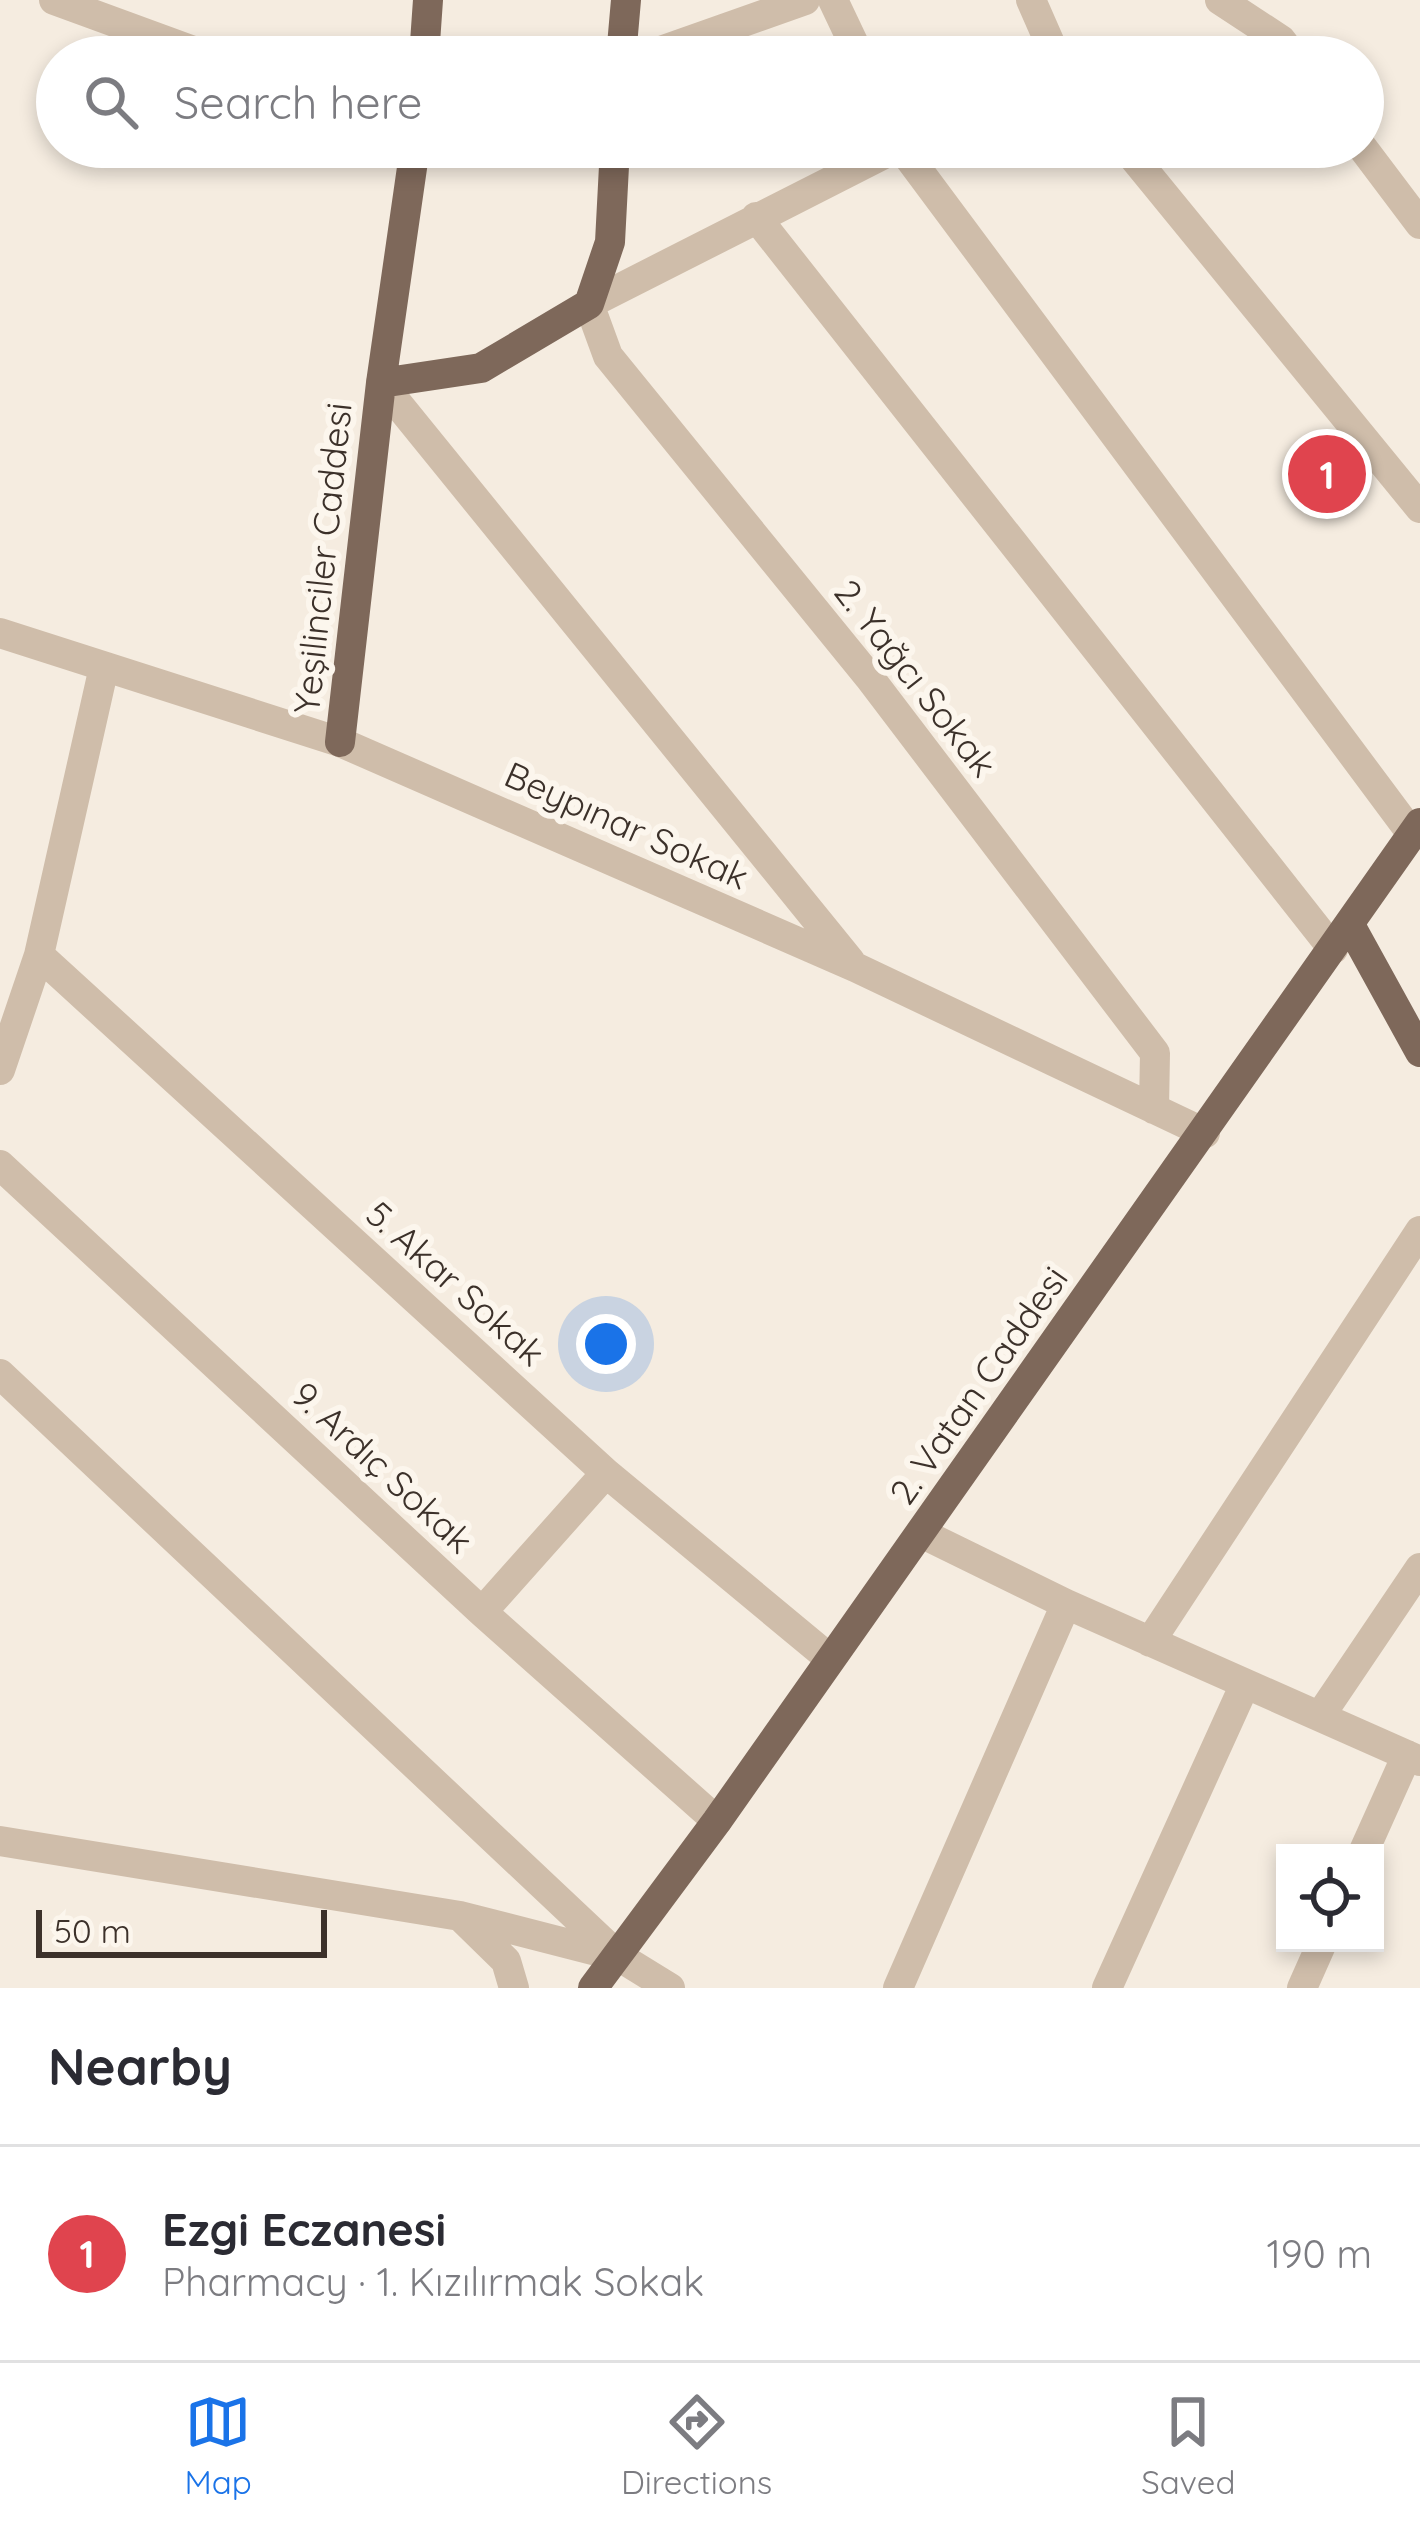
<!DOCTYPE html>
<meta charset="utf-8">
<style>
:root{--surface:#fff;--page:#f7f7f7;--text:#2b2b33;--muted:#7c7c81;--line:#e1e1e2;--accent:#1a73e8}
body{margin:0;font-family:Quicksand,sans-serif;background:var(--page);color:var(--text)}
.controls{position:absolute;right:36px;bottom:36px;display:grid;overflow:hidden;border-radius:0px;box-shadow:0 6px 18px #0003}
.controls button{width:108px;height:108px;display:grid;place-items:center;padding:0;border:0;border-bottom:3px solid var(--line);background:var(--surface);color:var(--text);font:60px sans-serif}
.scale{position:absolute;left:36px;bottom:30px;width:291px;box-sizing:border-box;padding-left:12px;border:6px solid #3c312a;border-top:0;font-size:33px;line-height:42px;white-space:nowrap;color:#3c312a;-webkit-text-stroke:9px #fcf6ed;paint-order:stroke}
.you{position:absolute;left:606px;top:1344px;width:42px;height:42px;margin:-30px;border:9px solid #fff;border-radius:50%;background:#1a73e8;box-shadow:0 0 0 18px #1a73e833}
.badge{display:grid;place-items:center;width:78px;height:78px;border-radius:50%;background:var(--accent);color:#fff;font-size:39px;font-weight:700}
.pin{position:absolute;translate:-50% -50%;border:6px solid #fff;box-shadow:0 3px 12px #0006}
.list{margin:0;padding:0;list-style:none}
h2{display:flex;justify-content:space-between;align-items:center;height:156px;margin:0;padding:0 48px;font-size:51px}
h2 small{font-size:39px;font-weight:400;color:var(--muted)}
.list li{display:grid;grid-template-columns:78px 1fr auto;gap:36px;align-items:center;box-sizing:border-box;height:216px;padding:0 48px;border-top:3px solid var(--line)}
.list b{display:block;font-size:45px;white-space:nowrap}
.list p{margin:0;font-size:39px;white-space:nowrap;color:var(--muted)}
.list em{font-size:39px;font-style:normal;color:var(--muted)}
.icon{flex:none;width:66px;height:66px;fill:none;stroke:currentColor;stroke-width:2;stroke-linecap:round;stroke-linejoin:round}
.map{position:relative;flex:none;width:1420px;height:1988px;overflow:hidden}
.search{position:absolute;background:var(--surface);box-shadow:0 6px 18px #0003;left:36px;right:36px;top:36px;height:132px;display:flex;align-items:center;gap:30px;box-sizing:border-box;padding:0 42px;border-radius:66px;color:var(--muted);font-size:45px}
.sheet{height:372px;background:var(--surface)}
nav{display:flex;justify-content:space-around;align-items:center;box-sizing:border-box;height:168px;border-top:3px solid var(--line);background:var(--surface);font-size:33px;color:var(--muted)}
nav a{display:grid;justify-items:center;gap:6px}
nav .on{color:var(--accent)}
.map>svg:first-child{display:block}
.lines{fill:none;stroke-linecap:round;stroke-linejoin:round}
.minor{stroke:#cfbdaa;stroke-width:30}
.major{stroke:#7e685a;stroke-width:30}
.labels{text-anchor:middle;dominant-baseline:central;stroke-width:12;stroke-linejoin:round;paint-order:stroke}
.street-label{font-size:36px;fill:#3c312a;stroke:#fcf6ed}
</style>
<div class="map">
<svg width="1420" height="1988" viewBox="0 0 1420 1988">
<rect width="100%" height="100%" fill="#f5ece0"/>
<g class="lines">
<path class="minor" d="M54 0 210 57
M833 0 860 57
M1031 0 1056 57
M1220 0 1281 40 1294 57
M644 57 805 0
M898 147 589 304 608 356 869 677 1155 1053 1154 1109
M901 147 1412 834
M1125 147 1420 508
M1362 147 1420 224
M756 217 1333 949
M381 383 850 961
M0 633 340 742 855 967 1205 1133
M39 955 606 1473 829 1658
M0 1070 39 955 104 667
M0 1165 482 1612 717 1821
M0 1374 618 1956 670 1988
M921 1533 1066 1604 1420 1761
M482 1612 606 1473
M1150 1642 1420 1231
M1320 1716 1420 1568
M0 1841 460 1916 612 1955
M1363 1853 1407 1755
M460 1916 506 1961 514 1988
M898 1988 1066 1604
M1107 1988 1245 1684
M1302 1988 1322 1943"/>
<path class="major" d="M424 57 428 0
M621 57 626 0
M381 383 481 368 589 304 610 242 615 147
M340 742 381 383 415 147
M1350 925 1420 1052
M593 1988 717 1821 1420 823"/>
</g>
<g class="labels">
<g class="street-label">
<text transform="translate(322 558) rotate(-84)">Yeşilinciler Caddesi</text>
<text transform="translate(916 678) rotate(52)">2. Yağcı Sokak</text>
<text transform="translate(627 825) rotate(24)">Beypınar Sokak</text>
<text transform="translate(456 1283) rotate(42)">5. Akar Sokak</text>
<text transform="translate(978 1385) rotate(-55)">2. Vatan Caddesi</text>
<text transform="translate(383 1467) rotate(43)">9. Ardıç Sokak</text>
</g>
</g>
</svg>
<div class="controls">
<button><svg class="icon" aria-label="locate" viewBox="0 0 24 24"><circle cx="12" cy="12" r="6"/><path d="M12 2v4M12 18v4M2 12h4M18 12h4"/></svg></button>
</div>
<div class="scale">50 m</div>
<div class="you"></div>
<div class="pin badge" style="left:1327px;top:474px;background:#e0444e">1</div>
<div class="search"><svg class="icon" aria-label="search" viewBox="0 0 24 24"><circle cx="10" cy="10" r="6"/><path d="M15 15l6 6"/></svg>Search here</div>
</div>
<section class="sheet">
<h2>Nearby<small></small></h2>
<ul class="list">
<li><span class="badge" style="background:#e0444e">1</span><div><b>Ezgi Eczanesi</b><p>Pharmacy · 1. Kızılırmak Sokak</p></div><em>190 m</em></li>
</ul>
</section>
<nav>
<a class="on"><svg class="icon" aria-label="map" viewBox="0 0 24 24"><path d="M3 6l6-2 6 2 6-2v14l-6 2-6-2-6 2zM9 4v14M15 6v14"/></svg>Map</a>
<a><svg class="icon" aria-label="directions" viewBox="0 0 24 24"><path d="M12 3l9 9-9 9-9-9zM9 14v-3h6M13 9l2 2-2 2"/></svg>Directions</a>
<a><svg class="icon" aria-label="saved" viewBox="0 0 24 24"><path d="M7 4h10v16l-5-4-5 4z"/></svg>Saved</a>
</nav>
